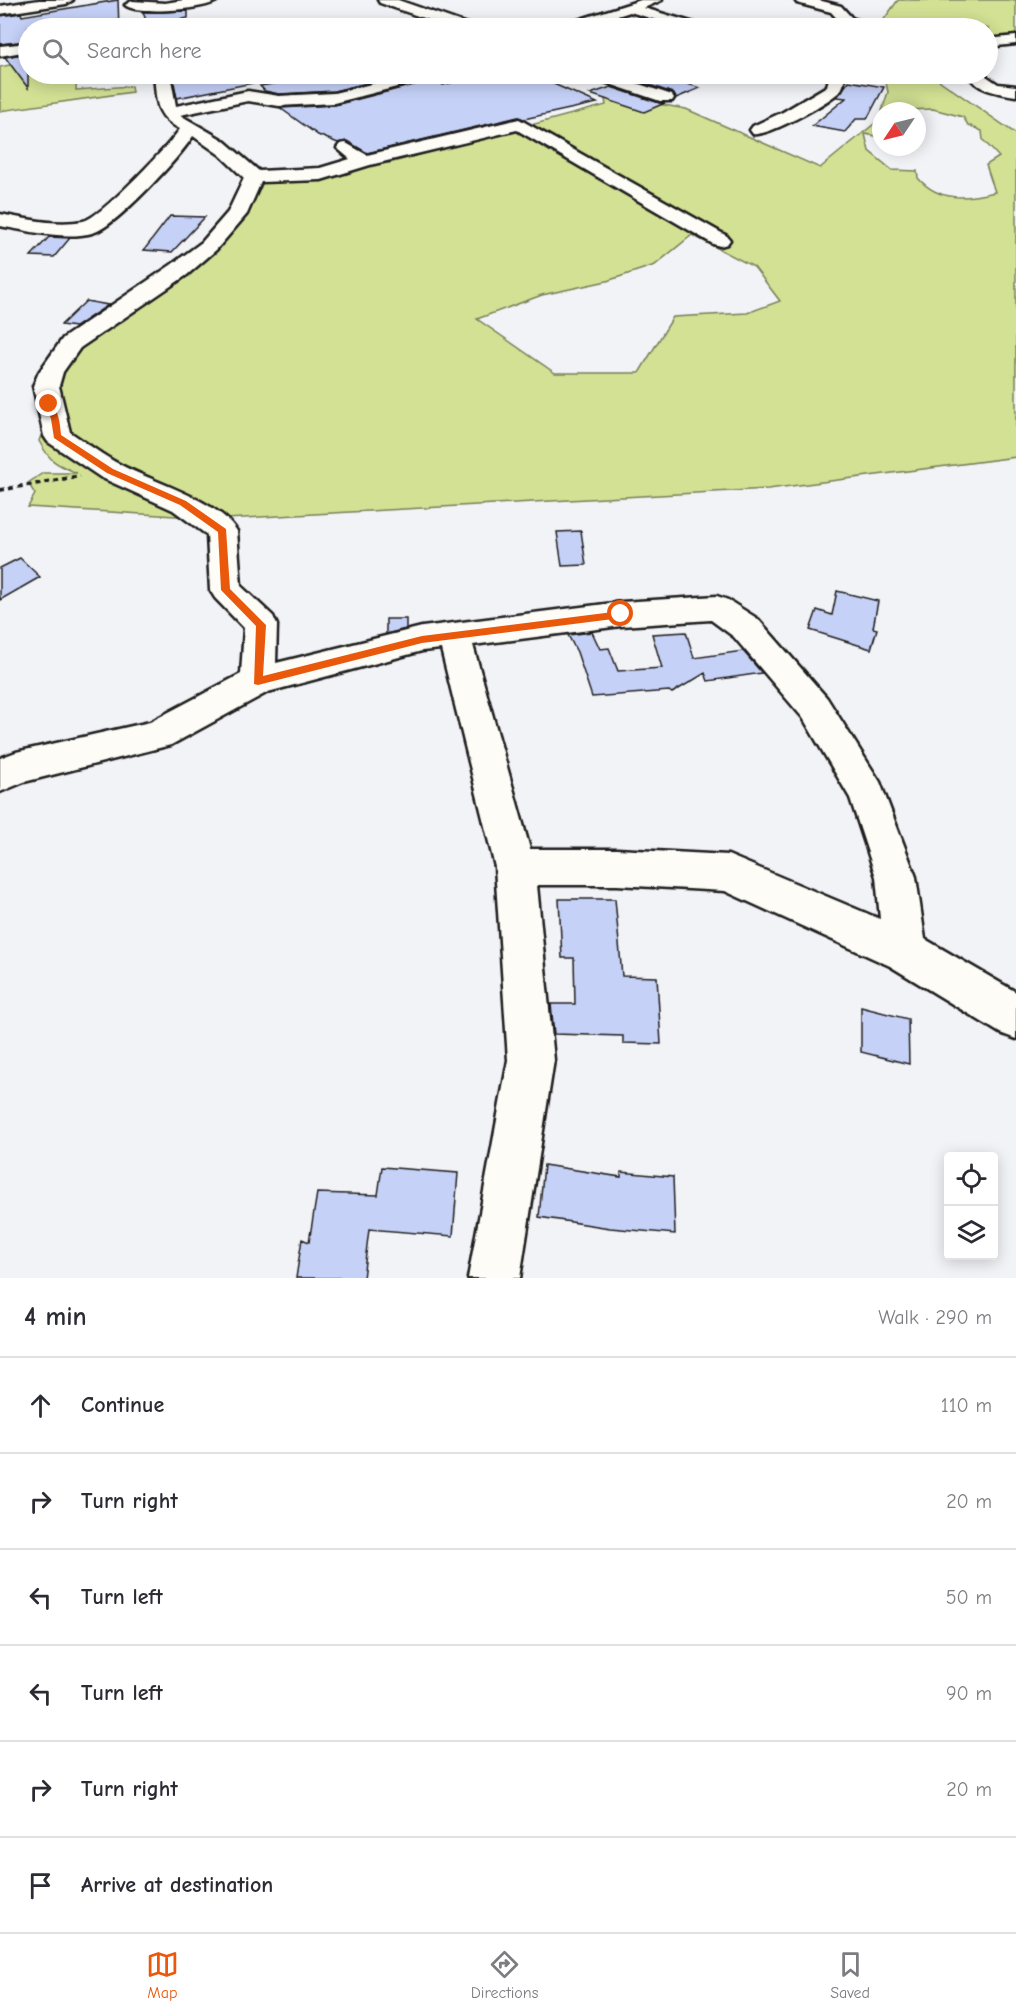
<!DOCTYPE html>
<meta charset="utf-8">
<style>
:root{--surface:#fff;--page:#f7f7f7;--text:#2b2b33;--muted:#7c7c81;--line:#e1e1e2;--accent:#ea580c}
body{margin:0;font-family:"Comic Neue",sans-serif;background:var(--page);color:var(--text)}
.controls{position:absolute;right:18px;bottom:18px;display:grid;overflow:hidden;border-radius:6px;box-shadow:0 3px 15px #0003}
.controls button{width:54px;height:54px;display:grid;place-items:center;padding:0;border:0;border-bottom:2px solid var(--line);background:var(--surface);color:var(--text);font:30px sans-serif}
.compass{position:absolute;left:872px;top:102px;width:54px;height:54px;border-radius:50%;background:var(--surface);box-shadow:0 3px 15px #0003;rotate:235deg}
.stop{position:absolute;width:18px;height:18px;margin:-14px;border:4px solid #ea580c;border-radius:50%;background:#fff}
.stop.end{background:#ea580c;border-color:#fff;box-shadow:0 2px 6px #0008}
.list{margin:0;padding:0;list-style:none}
h2{display:flex;justify-content:space-between;align-items:center;height:78px;margin:0;padding:0 24px;font-size:26px}
h2 small{font-size:20px;font-weight:400;color:var(--muted)}
.list li{display:grid;grid-template-columns:39px 1fr auto;gap:18px;align-items:center;box-sizing:border-box;height:96px;padding:0 24px;border-top:2px solid var(--line)}
.list b{display:block;font-size:22px;white-space:nowrap}
.list em{font-size:20px;font-style:normal;color:var(--muted)}
.icon{flex:none;width:33px;height:33px;fill:none;stroke:currentColor;stroke-width:2;stroke-linecap:round;stroke-linejoin:round}
.map{position:relative;flex:none;width:1016px;height:1278px;overflow:hidden}
.search{position:absolute;background:var(--surface);box-shadow:0 3px 15px #0003;left:18px;right:18px;top:18px;height:66px;display:flex;align-items:center;gap:15px;box-sizing:border-box;padding:0 21px;border-radius:33px;color:var(--muted);font-size:22px}
.sheet{height:654px;background:var(--surface)}
nav{display:flex;justify-content:space-around;align-items:center;box-sizing:border-box;height:84px;border-top:2px solid var(--line);background:var(--surface);font-size:16px;color:var(--muted)}
nav a{display:grid;justify-items:center;gap:3px}
nav .on{color:var(--accent)}
.map>svg:first-child{display:block}
.green{fill:#d2e194;stroke:#777e58;stroke-width:1.5;fill-rule:evenodd}
.building{fill:#c6d1f8;stroke:#1c1c1c;stroke-width:1.5}
.lines{fill:none;stroke-linecap:round;stroke-linejoin:round}
.minor-casing{stroke:#1c1c1c;stroke-width:5}
.path{stroke:#1c1c1c;stroke-width:4;stroke-dasharray:5 4;stroke-linecap:butt}
.minor{fill:#fdfcf7;fill-rule:evenodd}
.route{fill:#ea580c}
</style>
<div class="map">
<svg width="1016" height="1278" viewBox="0 0 1016 1278">
<rect width="100%" height="100%" fill="#f2f3f7"/>
<filter id="ink" filterUnits="userSpaceOnUse"><feTurbulence type="fractalNoise" baseFrequency=".0167" numOctaves="2"/><feDisplacementMap in="SourceGraphic" scale="12" xChannelSelector="R" yChannelSelector="G"/><feConvolveMatrix kernelMatrix="1 2 1 2 8 2 1 2 1" color-interpolation-filters="sRGB"/></filter>
<g filter="url(#ink)">
<path class="green" d="M898 0H1016V35L988 38V28H882V22Z
M28 61V74H77L76 90 131 86 132 92 0 111V67Z
M884 74H930L1016 134V457L768 489 225 519 28 507 35 494 28 483 43 473H77C56 464 50 462 39 441L45 424 36 390 71 359 93 334 119 321 159 279 207 246 251 177 389 163 606 105 604 94 686 109 820 168 880 119 881 115V137L865 134 869 151 892 170 917 171 918 178C939 202 966 199 995 192L986 165 999 157 983 140 982 131 968 125 963 117 933 109 882 111 888 92ZM692 235 754 267 780 301 747 313 673 317 639 373H555L477 319 542 295 607 281 655 265Z"/>
<path class="building" d="M118 0 119 28H28V41L0 44V16L21 13 22 16Z
M188 11V18L148 26 143 12Z
M28 53V88L5 57Z
M192 74H258V82L177 98 173 78Z
M333 74H405L334 91 279 94 265 91 260 86Z
M486 74H531L597 103 524 119 518 117 367 153 347 141 338 143 318 135 280 108 335 105 437 79 443 85Z
M647 74 670 81 673 79 700 88 676 98 673 93 632 79Z
M849 81 884 87 867 119H856L845 132 812 126 846 98 837 97Z
M611 87 659 103H665L644 112 590 94Z
M170 216 205 217 172 252 144 250Z
M49 237 70 238 54 257 31 256Z
M86 301 108 305 75 327 61 325Z
M581 531 586 565 562 566 557 532Z
M20 558 40 577 0 600V568Z
M837 591 878 601 873 628 877 629 871 649 810 630 817 610 832 615Z
M386 619H406V629L386 634Z
M592 632 600 649 609 648 618 671 662 668 652 634 686 632 694 658 743 651 762 673 708 681 705 673 672 693 669 691 592 697 577 652 568 635Z
M559 899H615L622 976 657 977 661 1044 623 1043V1036L554 1034 551 1004H575L574 958H562Z
M861 1007 908 1019 909 1064 861 1052Z
M544 1165 621 1177V1172L673 1177 675 1234 610 1228 539 1217Z
M382 1167 458 1173 453 1236 369 1229 363 1278H296L302 1239 309 1242 317 1193 378 1195Z"/>
<g class="lines">
<defs>
<path id="minor" d="M39 0H73L66 4 0 14V6Z
M184 0H218C207 10 136 15 125 5L132 1 165 3Z
M378 0H398L470 25 472 28H453L380 3Z
M641 0H662L644 8 701 25 703 28H683L630 12 580 28H560L562 25Z
M795 0H818L841 6 852 18 873 25 875 28H855L842 24 831 12 797 3Z
M1016 36V44L988 47V39Z
M28 43V51L0 56V46Z
M154 74H170L176 106 248 91 279 96 334 93 413 74H438L436 77 334 103 279 106 248 101 180 115 223 140 259 171 320 168 350 159 337 148 340 144 346 143 367 155 519 119 727 236 730 240 727 244 720 246 713 244 517 130 370 165 321 180 261 182 247 214 216 250 187 275 80 348 63 372 59 386 70 432C87 443 103 456 121 465 153 482 218 500 237 531L241 586 273 616 277 625 276 663 422 627 621 602 717 596 728 600 758 619 827 698 880 782 916 877 925 939 1016 992V1039L1000 1033 890 966 725 891 617 885H537L554 1060 520 1278H468L508 1060 495 867 441 649 422 651 268 692 171 745 24 782 0 792V758L16 752 150 722 241 674 244 628 215 598 210 590 207 535 173 510 100 477 48 442 44 436 33 386 39 372 63 338 171 265 202 242 228 212 244 178 220 155 193 136C180 157 117 225 95 232 68 241 28 231 0 226V214C27 219 56 226 83 221 101 218 168 146 180 129 154 115 157 102 154 74ZM711 620 734 637 803 718 850 798 876 877 880 919 728 855 617 849H530L473 645 621 626Z
M587 74H609L672 95 674 98 672 101H660L589 77Z
M830 74H846C844 79 844 87 840 91 828 103 768 137 753 134L750 130 753 126 783 112 827 86Z
M967 74H983L998 84 1016 86V96C998 93 977 91 967 74Z"/>
</defs>
<use href="#minor" class="minor-casing"/>
<path class="path" d="M0 490 80 476"/>
<use href="#minor" class="minor"/>
</g>
</g>
<path class="route" d="M49 402C59 409 60 424 61 435L113 469 186 501 226 529 230 589 266 625 263 676 422 636 621 611 625 614 621 618 422 643 258 685 254 684 256 626 221 590 218 532 180 505 107 473 54 438 51 419 46 404Z"/>
</svg>
<div class="controls">
<button><svg class="icon" aria-label="locate" viewBox="0 0 24 24"><circle cx="12" cy="12" r="6"/><path d="M12 2v4M12 18v4M2 12h4M18 12h4"/></svg></button>
<button><svg class="icon" aria-label="layers" viewBox="0 0 24 24"><path d="M12 4l9 5-9 5-9-5zM3 14l9 5 9-5"/></svg></button>
</div>
<svg class="compass" viewBox="-18 -18 36 36"><path d="M0-13l5 13h-10z" fill="#e53935"/><path d="M0 13l5-13h-10z" fill="#7c7c81"/></svg>
<div class="stop" style="left:621px;top:614px"></div>
<div class="stop end" style="left:49px;top:404px"></div>
<div class="search"><svg class="icon" aria-label="search" viewBox="0 0 24 24"><circle cx="10" cy="10" r="6"/><path d="M15 15l6 6"/></svg>Search here</div>
</div>
<section class="sheet">
<h2>4 min<small>Walk · 290 m</small></h2>
<ul class="list">
<li><svg class="icon" aria-label="ahead" viewBox="0 0 24 24"><path d="M12 20V5M6 11l6-6 6 6"/></svg><div><b>Continue</b></div><em>110 m</em></li>
<li><svg class="icon" aria-label="right" viewBox="0 0 24 24"><path d="M7 20v-9h11M14 6l5 5-5 5"/></svg><div><b>Turn right</b></div><em>20 m</em></li>
<li><svg class="icon" aria-label="left" viewBox="0 0 24 24"><path d="M17 20v-9H6M10 6l-5 5 5 5"/></svg><div><b>Turn left</b></div><em>50 m</em></li>
<li><svg class="icon" aria-label="left" viewBox="0 0 24 24"><path d="M17 20v-9H6M10 6l-5 5 5 5"/></svg><div><b>Turn left</b></div><em>90 m</em></li>
<li><svg class="icon" aria-label="right" viewBox="0 0 24 24"><path d="M7 20v-9h11M14 6l5 5-5 5"/></svg><div><b>Turn right</b></div><em>20 m</em></li>
<li><svg class="icon" aria-label="arrive" viewBox="0 0 24 24"><path d="M6 21V4h12l-3 4 3 4H6"/></svg><div><b>Arrive at destination</b></div></li>
</ul>
</section>
<nav>
<a class="on"><svg class="icon" aria-label="map" viewBox="0 0 24 24"><path d="M3 6l6-2 6 2 6-2v14l-6 2-6-2-6 2zM9 4v14M15 6v14"/></svg>Map</a>
<a><svg class="icon" aria-label="directions" viewBox="0 0 24 24"><path d="M12 3l9 9-9 9-9-9zM9 14v-3h6M13 9l2 2-2 2"/></svg>Directions</a>
<a><svg class="icon" aria-label="saved" viewBox="0 0 24 24"><path d="M7 4h10v16l-5-4-5 4z"/></svg>Saved</a>
</nav>
